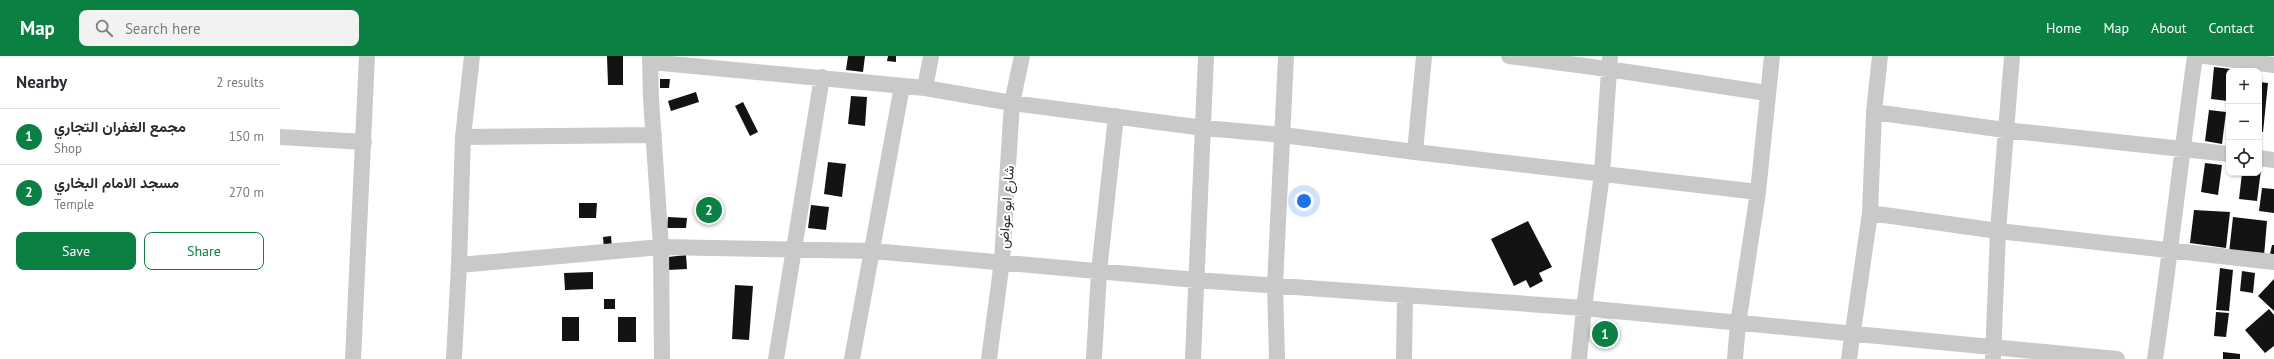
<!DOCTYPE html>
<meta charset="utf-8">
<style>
:root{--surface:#fff;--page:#f2f2f3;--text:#2b2b33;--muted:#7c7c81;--line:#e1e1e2;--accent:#0b8043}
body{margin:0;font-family:"PT Sans",Vazirmatn,sans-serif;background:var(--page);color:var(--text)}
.controls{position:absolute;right:12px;top:12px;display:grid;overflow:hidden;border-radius:8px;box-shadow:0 1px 3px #0004}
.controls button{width:36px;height:36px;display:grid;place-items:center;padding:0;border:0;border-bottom:1px solid var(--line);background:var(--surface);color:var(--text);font:20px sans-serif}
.you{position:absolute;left:1024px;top:145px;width:14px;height:14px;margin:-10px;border:3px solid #fff;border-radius:50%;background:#1a73e8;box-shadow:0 0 0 6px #1a73e833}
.badge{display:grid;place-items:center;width:26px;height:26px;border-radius:50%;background:var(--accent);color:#fff;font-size:13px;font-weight:700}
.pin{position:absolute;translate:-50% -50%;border:2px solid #fff;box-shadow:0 1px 4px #0006}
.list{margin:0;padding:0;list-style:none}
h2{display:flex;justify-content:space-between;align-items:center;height:52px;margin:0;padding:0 16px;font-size:17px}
h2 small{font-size:13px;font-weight:400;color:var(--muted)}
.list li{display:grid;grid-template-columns:26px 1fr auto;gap:12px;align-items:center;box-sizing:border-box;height:56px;padding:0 16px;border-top:1px solid var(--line)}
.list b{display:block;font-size:15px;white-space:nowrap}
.list p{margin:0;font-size:13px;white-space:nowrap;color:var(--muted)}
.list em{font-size:13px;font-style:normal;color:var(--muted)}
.actions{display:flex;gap:8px;padding:12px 16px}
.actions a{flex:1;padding:9px 0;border:1px solid var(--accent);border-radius:8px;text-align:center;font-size:14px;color:var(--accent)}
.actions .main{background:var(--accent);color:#fff}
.icon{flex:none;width:22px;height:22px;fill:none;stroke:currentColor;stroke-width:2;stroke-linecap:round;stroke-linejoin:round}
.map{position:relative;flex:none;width:1994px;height:303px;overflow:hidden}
header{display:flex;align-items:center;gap:24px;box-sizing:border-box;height:56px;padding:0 20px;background:var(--accent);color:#fff}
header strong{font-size:19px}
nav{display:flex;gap:22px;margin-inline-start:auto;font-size:14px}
.search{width:280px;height:36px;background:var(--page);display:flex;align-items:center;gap:10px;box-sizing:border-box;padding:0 14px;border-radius:8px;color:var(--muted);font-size:15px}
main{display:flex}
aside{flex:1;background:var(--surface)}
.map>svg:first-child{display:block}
.building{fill:#131313}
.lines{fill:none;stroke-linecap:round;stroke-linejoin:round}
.minor{stroke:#c9c9c9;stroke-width:16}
.labels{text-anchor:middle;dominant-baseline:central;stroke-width:4;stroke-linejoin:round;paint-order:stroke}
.street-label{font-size:14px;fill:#2c2c2c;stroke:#fff}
</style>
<header>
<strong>Map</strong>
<div class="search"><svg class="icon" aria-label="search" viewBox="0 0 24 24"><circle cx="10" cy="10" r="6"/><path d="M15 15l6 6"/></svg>Search here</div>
<nav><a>Home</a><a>Map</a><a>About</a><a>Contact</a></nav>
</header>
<main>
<aside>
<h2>Nearby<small>2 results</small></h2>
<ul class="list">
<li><span class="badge">1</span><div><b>مجمع الغفران التجاري</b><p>Shop</p></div><em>150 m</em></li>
<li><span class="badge">2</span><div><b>مسجد الامام البخاري</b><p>Temple</p></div><em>270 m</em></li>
</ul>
<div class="actions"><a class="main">Save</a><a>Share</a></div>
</aside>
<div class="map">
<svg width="1994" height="303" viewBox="0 0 1994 303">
<rect width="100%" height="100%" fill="#fff"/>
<path class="building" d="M327 0H343V29H328Z
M568 0H585L583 16 566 14Z
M608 0H616V6L607 5Z
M1934 11 1951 13 1949 15 1948 45 1931 43Z
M380 23H390L389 32H380Z
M1979 26 1988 27 1983 76H1979Z
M416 36 419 46 391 55 388 45Z
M571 40 587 41 585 70 568 68Z
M463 46 478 76 470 80 455 50Z
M1929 54 1946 56 1942 88 1925 85Z
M548 106 566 108 562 141 544 138Z
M1925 107 1942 109 1938 139 1921 136Z
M1979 114H1981L1977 145 1959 143 1962 117H1979Z
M1982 132 1994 133V157L1979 155Z
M299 147H317L316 162H299Z
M531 149 549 151 546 174 528 172Z
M1914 154 1950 156 1946 192 1910 187Z
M388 161 407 162 406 172H387Z
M1953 161 1987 165 1984 200 1949 197Z
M1248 165 1272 211 1259 217 1263 225 1250 232 1246 224 1234 230 1211 183Z
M331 180 332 192 324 193 323 181Z
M1992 189H1994V199L1990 198Z
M406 199 407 213 388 214V201Z
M1940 212 1953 214 1949 255 1936 254Z
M1962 215 1975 217 1973 237 1960 235Z
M313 216V233L285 234 284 217Z
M1994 223V255L1978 240Z
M455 229 473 230 469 284 452 283Z
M324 243H335V253H324Z
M1989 253 1994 259V290L1985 297 1965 274Z
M1936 256 1949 257 1946 281 1934 280Z
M282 261H299V285H282Z
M338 261H356V286H338Z
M1943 296 1960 298V303H1943Z"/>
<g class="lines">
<path class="minor" d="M370 0 371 43 381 191 382 303
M1229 0 1328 13 1487 37
M1925 0 1994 9
M371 6 645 32 732 47 924 72 1003 79 1135 96 1478 136
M645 32 651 0
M1594 56 1725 74 1949 98
M0 81 84 86
M183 81 374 79
M1135 96 1144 0
M1979 102 1994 104
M1590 157 1718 175 1994 206
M179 209 381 191 593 195 916 224 1304 252 1837 303
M1713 302 1718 175 1732 0
M73 303 87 0
M174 303 179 209 183 81 192 0
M496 303 542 21
M572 303 622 30
M709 303 722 205 732 47 742 0
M814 303 819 215 836 60
M913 303 926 0
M997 303 995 229 1006 0
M1124 303 1125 240
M1299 303 1304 252 1322 118 1330 0
M1455 303 1458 268 1478 136 1492 0
M1569 303 1590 157 1594 56 1600 0
M1875 303C1890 202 1901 101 1915 0"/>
</g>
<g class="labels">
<g class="street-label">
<text transform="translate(726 151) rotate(-86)">شارع ابو عواض</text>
</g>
</g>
</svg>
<div class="controls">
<button>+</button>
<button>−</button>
<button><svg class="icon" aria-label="locate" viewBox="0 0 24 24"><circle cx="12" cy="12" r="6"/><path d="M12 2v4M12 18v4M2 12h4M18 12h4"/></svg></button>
</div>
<div class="you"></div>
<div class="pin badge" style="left:1325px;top:278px">1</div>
<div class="pin badge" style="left:429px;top:154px">2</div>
</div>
</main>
